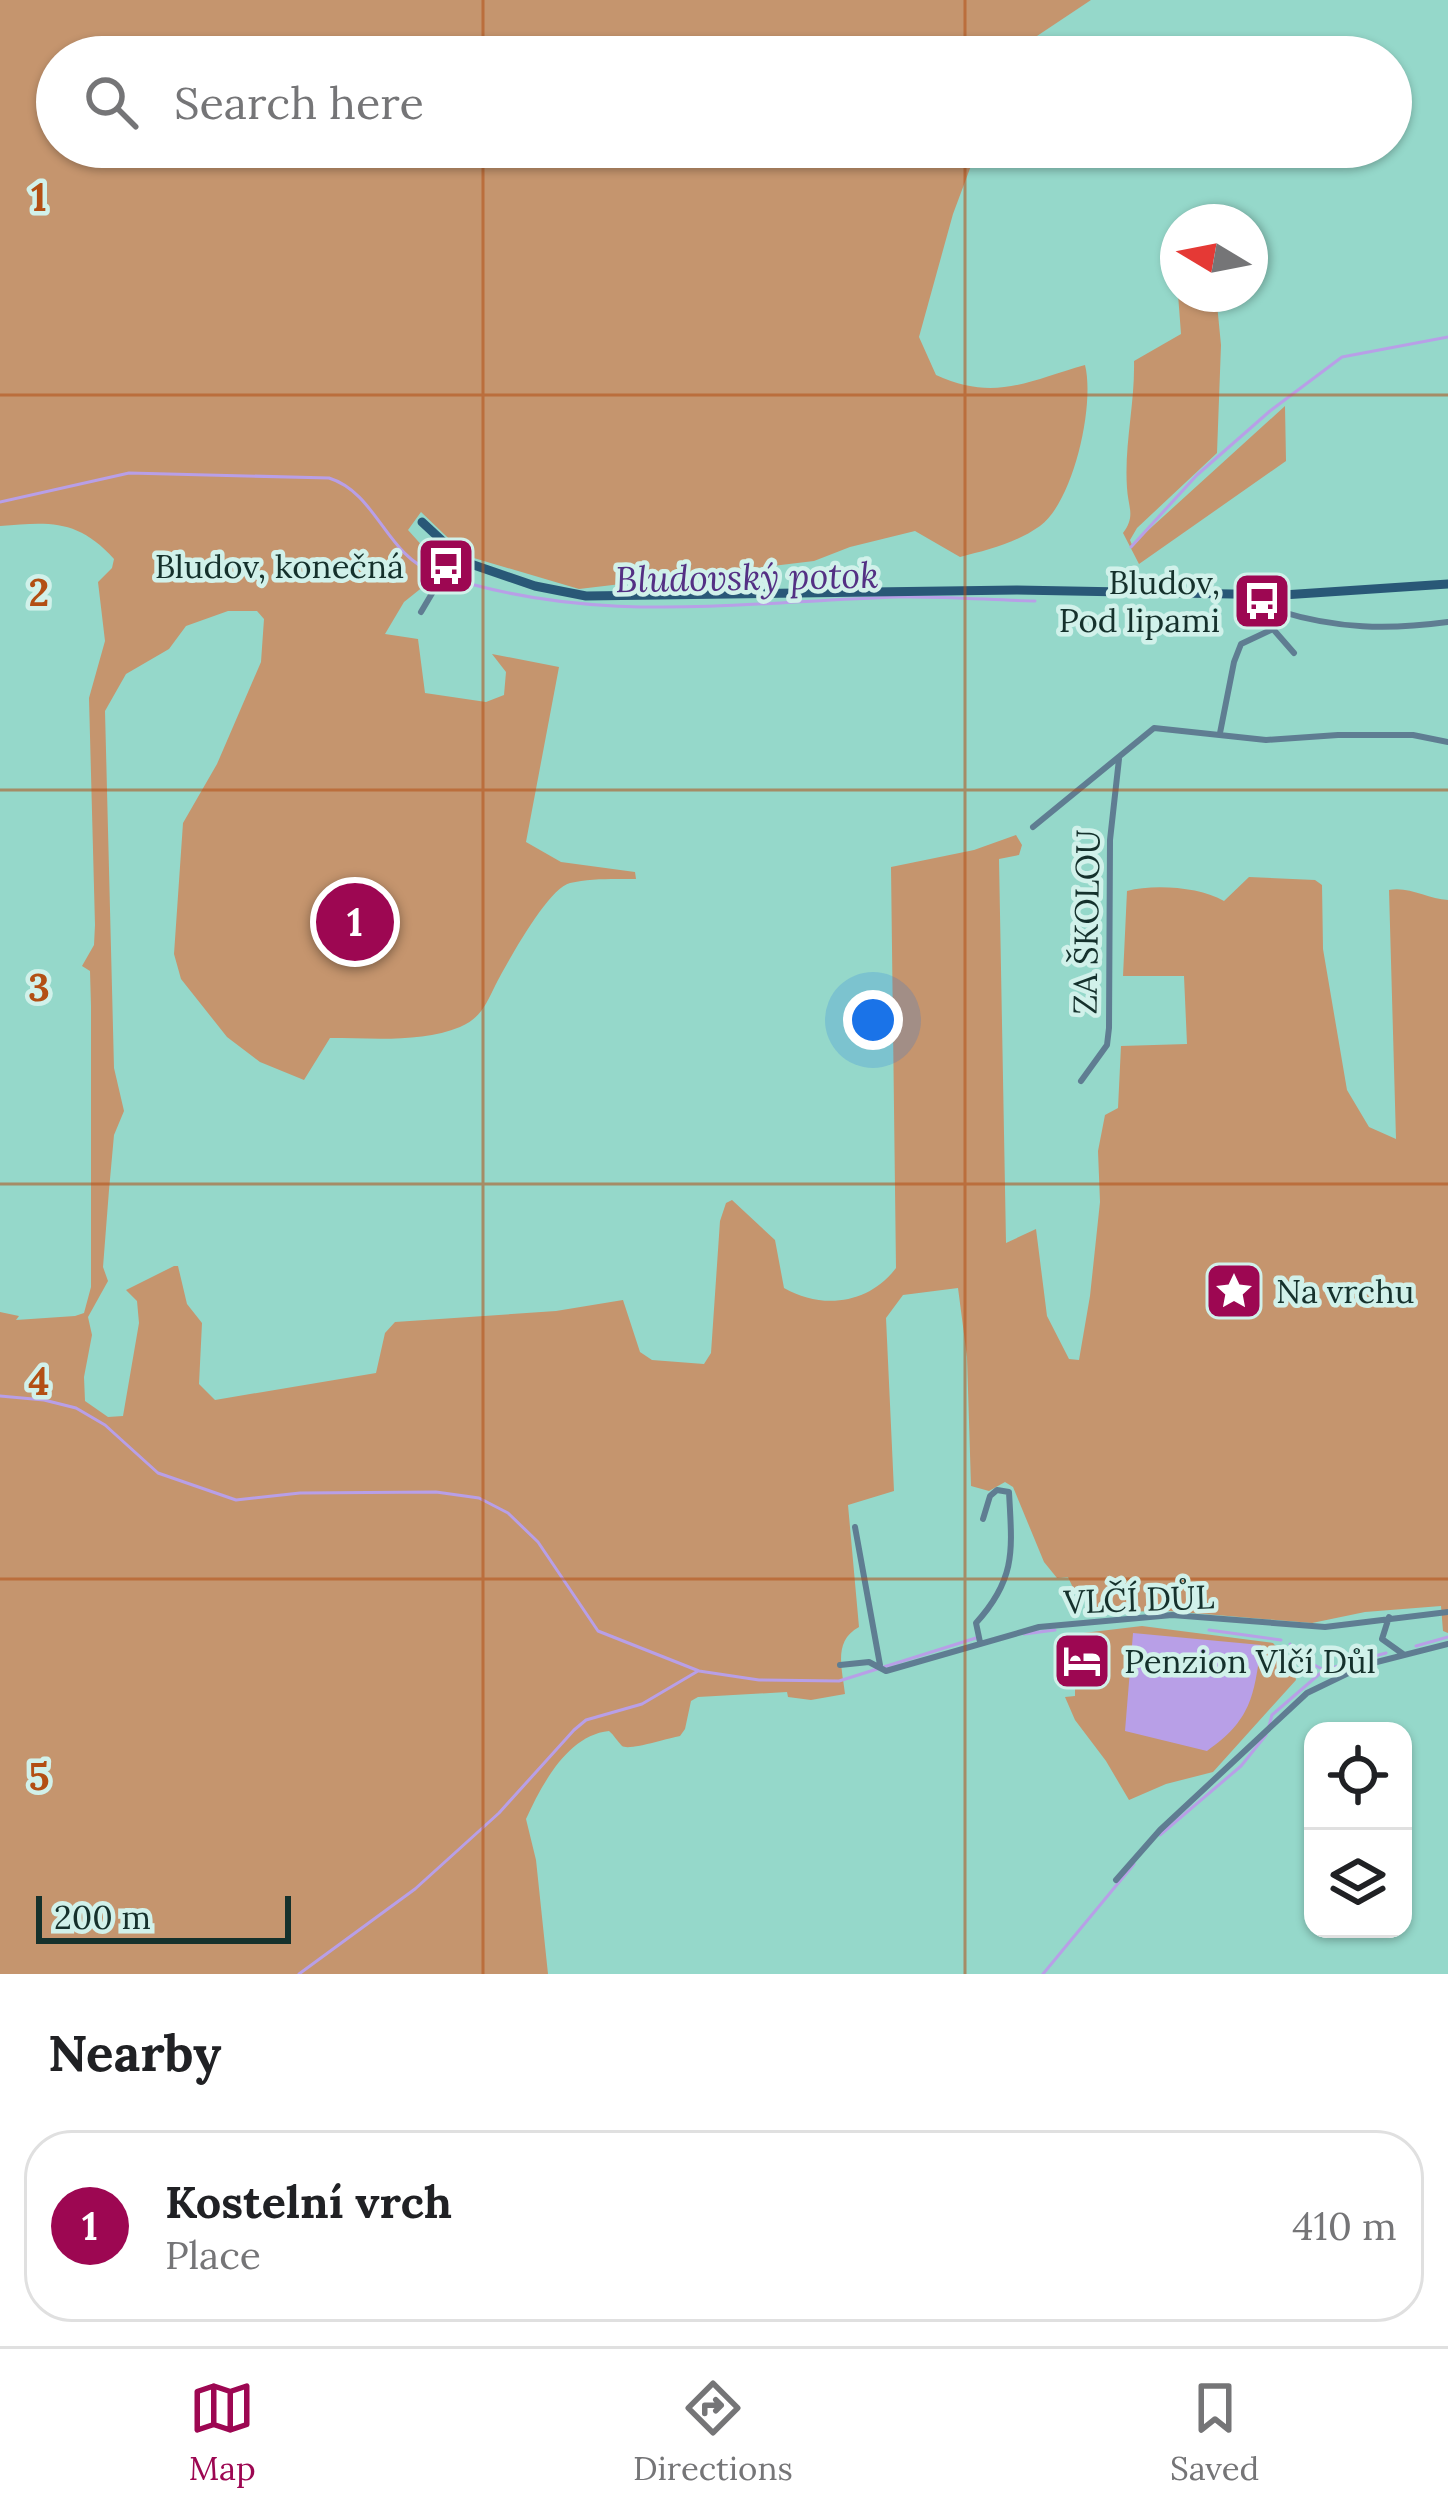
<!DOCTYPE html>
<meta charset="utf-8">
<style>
:root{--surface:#fff;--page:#f6f6f6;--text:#202124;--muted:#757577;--line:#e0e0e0;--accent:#9d0752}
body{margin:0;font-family:Lora,serif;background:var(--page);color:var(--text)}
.controls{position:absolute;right:36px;bottom:36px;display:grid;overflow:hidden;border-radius:24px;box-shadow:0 3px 9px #0004}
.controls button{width:108px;height:108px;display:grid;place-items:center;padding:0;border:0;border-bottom:3px solid var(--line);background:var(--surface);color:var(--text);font:60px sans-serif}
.compass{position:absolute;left:1160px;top:204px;width:108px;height:108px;border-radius:50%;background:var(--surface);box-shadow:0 3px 9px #0004;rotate:280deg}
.scale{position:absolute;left:36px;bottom:30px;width:255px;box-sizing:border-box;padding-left:12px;border:6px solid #15312c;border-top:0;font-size:33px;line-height:42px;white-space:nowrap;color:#15312c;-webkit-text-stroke:9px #d1f1ea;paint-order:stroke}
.you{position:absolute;left:873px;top:1020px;width:42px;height:42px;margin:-30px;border:9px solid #fff;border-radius:50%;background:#1a73e8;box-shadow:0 0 0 18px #1a73e833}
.badge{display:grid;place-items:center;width:78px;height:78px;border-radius:50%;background:var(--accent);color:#fff;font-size:39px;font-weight:700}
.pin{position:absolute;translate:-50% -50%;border:6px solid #fff;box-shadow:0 3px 12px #0006}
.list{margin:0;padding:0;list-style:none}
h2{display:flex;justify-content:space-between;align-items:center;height:156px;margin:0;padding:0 48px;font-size:51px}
h2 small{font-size:39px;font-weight:400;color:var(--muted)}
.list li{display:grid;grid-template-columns:78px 1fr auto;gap:36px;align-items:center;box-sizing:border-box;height:192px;margin:0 24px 24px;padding:0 24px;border:3px solid var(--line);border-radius:48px}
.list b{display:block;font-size:45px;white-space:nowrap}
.list p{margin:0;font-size:39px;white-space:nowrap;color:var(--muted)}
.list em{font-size:39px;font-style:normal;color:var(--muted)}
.icon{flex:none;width:66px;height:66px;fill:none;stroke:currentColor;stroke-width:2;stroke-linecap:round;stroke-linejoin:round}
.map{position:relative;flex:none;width:1448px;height:1974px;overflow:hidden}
.search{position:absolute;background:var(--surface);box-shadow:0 3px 9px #0004;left:36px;right:36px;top:36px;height:132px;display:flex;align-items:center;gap:30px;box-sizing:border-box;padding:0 42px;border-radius:66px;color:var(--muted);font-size:45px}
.sheet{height:372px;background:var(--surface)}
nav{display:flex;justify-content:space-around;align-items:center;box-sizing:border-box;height:168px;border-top:3px solid var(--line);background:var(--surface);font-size:33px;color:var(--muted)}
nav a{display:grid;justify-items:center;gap:6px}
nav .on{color:var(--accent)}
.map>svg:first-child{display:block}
.green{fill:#c5956e}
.water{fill:#b89fe7}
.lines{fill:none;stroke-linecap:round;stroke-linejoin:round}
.stream{stroke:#b89fe7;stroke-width:3}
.street{stroke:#5f7d92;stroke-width:6}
.secondary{stroke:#295877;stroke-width:9}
.grid{fill:none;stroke:#b34f14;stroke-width:3;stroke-opacity:0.55}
.labels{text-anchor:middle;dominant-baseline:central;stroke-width:9;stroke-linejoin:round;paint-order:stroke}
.poi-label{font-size:33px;fill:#15312c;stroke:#d1f1ea;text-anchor:end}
.street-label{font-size:33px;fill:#15312c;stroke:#d1f1ea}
.water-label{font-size:36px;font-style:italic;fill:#543084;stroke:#d1f1ea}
.grid-label{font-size:39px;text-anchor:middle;font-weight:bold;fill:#b34f14;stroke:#d1f1ea;stroke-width:9;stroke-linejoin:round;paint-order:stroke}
</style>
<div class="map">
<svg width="1448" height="1974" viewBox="0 0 1448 1974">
<rect width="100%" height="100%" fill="#95d8ca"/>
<path class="green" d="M0 0H1091L1031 40 1026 57H57V147H978L953 214 919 337 936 375C995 402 1028 381 1085 365 1095 404 1074 501 1040 526 1016 543 988 550 960 557L915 531 850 547 814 561 579 589 467 556 421 512 408 530 444 570 404 602 385 634 418 639 425 693 486 702 504 695 506 672 492 654 559 667 526 842 561 862 635 872 636 879C615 879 590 878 570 883 548 888 507 963 495 986 486 1004 481 1018 460 1027 422 1043 371 1038 330 1038L304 1080 260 1062 227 1037 181 979 174 954 183 823 217 764 261 662 264 619 257 611H228L186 626 169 649 126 674 105 711 114 1068 124 1111 114 1135 109 1190 103 1267 108 1281 88 1317 92 1335 84 1377 85 1401 108 1417 123 1416 139 1323 137 1301 126 1290 174 1266H178L187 1304 202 1323 199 1384 215 1400 376 1373 385 1333 395 1322 556 1311 623 1300 640 1352 652 1360 704 1364 711 1353 720 1221 726 1203 732 1200 775 1240 784 1288C822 1310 869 1304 896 1268L891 867 974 850 1016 835 1022 845 1019 855 999 859 1006 1243 1036 1229 1047 1316 1069 1359 1079 1360 1090 1296 1100 1202 1098 1151 1105 1115 1118 1108 1121 1046 1187 1044 1184 976H1123L1127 891C1154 884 1200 887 1224 901L1249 877 1315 880 1322 885 1323 949 1347 1090 1369 1127 1396 1139 1389 890C1409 886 1428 899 1448 900V1633L1443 1631 1441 1606 1365 1612 1312 1623 1169 1611 1100 1612 1075 1592 1068 1577 1057 1578 1044 1562 1013 1487 1005 1482 989 1491 971 1486 967 1357 958 1288 903 1295 886 1318 894 1491 848 1505 859 1627C833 1641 842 1668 845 1694L811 1700 788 1697 787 1692 698 1697 691 1701 685 1729 680 1736C668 1738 629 1751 622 1746 617 1741 614 1735 609 1731 568 1735 542 1784 526 1819L536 1860 548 1974H0V1312L19 1316 16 1320 75 1316 84 1313 91 1287V1006L90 971 82 966 94 945 95 925 89 698 105 641 98 582 112 568 114 559C78 519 50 522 0 526Z
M1178 294H1191L1192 301 1198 303V294H1216L1221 345 1217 453 1137 528 1130 540 1132 545 1285 406 1286 461 1139 564 1123 533C1136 516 1128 507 1127 488 1124 445 1135 404 1134 361L1181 334Z
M1142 1626 1273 1643 1293 1666 1296 1680 1213 1772 1166 1784 1129 1800 1106 1761 1075 1720 1065 1697 1075 1696V1685H1080L1087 1646 1074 1643 1075 1634Z"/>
<path class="water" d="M1133 1633 1261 1645C1254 1697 1251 1720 1207 1751L1125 1731Z"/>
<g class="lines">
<path class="stream" d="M0 502 129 473 329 478C377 493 386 556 435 573 591 627 739 602 898 597 944 596 990 600 1035 601
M1131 547 1197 475 1270 411 1342 357 1448 337
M0 1396 44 1400 76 1408 105 1425 158 1473 236 1500 300 1493 436 1492 479 1498 508 1513 538 1542 598 1631 699 1671 759 1680 839 1681 976 1638
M1209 1630 1281 1640
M1024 1634 1055 1630
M1290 1644 1295 1655 1324 1670 1386 1653
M1416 1646 1448 1637
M1269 1726 1272 1715 1324 1670
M1160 1835 1241 1766 1266 1735
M299 1974 415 1889 499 1813 574 1730 586 1720 642 1704 698 1671
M1043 1974 1134 1864"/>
<path class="street" d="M1279 611C1337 629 1388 630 1448 622
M421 612 434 590 465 562
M1273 629 1283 595
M1273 629 1294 653
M1220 733 1234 662 1241 644 1273 629
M1033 827 1154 728 1266 740 1338 735H1413L1448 742
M1081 1081 1107 1045 1109 1028 1110 840 1119 759
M855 1527 880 1665
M1389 1617 1382 1639 1403 1654
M980 1642 976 1623C1017 1578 1012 1549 1009 1492L997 1490 990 1496 983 1519
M840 1665 869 1662 886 1671 1039 1627 1172 1615 1325 1627 1448 1612
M1116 1880 1160 1830 1307 1693 1365 1665 1448 1644"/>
<path class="secondary" d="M422 522 465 562 535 586 586 596 1017 590 1283 595 1448 584"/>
</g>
<path class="grid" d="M483 0V57M965 0V57M483 147V1974M965 147V1974M0 395H1448M0 790H1448M0 1184H1448M0 1579H1448"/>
<defs>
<symbol id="bus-square" viewBox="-11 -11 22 22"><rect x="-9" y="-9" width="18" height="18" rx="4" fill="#9d0752" stroke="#d1f1ea"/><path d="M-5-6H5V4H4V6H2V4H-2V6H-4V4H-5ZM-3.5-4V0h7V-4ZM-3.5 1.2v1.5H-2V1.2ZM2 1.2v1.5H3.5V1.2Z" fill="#fff"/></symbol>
<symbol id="sight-square" viewBox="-11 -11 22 22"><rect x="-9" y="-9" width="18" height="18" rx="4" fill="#9d0752" stroke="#d1f1ea"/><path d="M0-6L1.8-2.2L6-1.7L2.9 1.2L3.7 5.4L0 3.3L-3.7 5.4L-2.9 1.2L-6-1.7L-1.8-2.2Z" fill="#fff"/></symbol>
<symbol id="hotel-square" viewBox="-11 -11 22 22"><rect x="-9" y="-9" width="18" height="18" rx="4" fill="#9d0752" stroke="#d1f1ea"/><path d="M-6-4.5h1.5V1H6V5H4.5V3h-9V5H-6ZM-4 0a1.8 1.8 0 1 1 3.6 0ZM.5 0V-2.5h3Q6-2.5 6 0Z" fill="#fff"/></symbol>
</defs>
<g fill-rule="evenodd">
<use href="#bus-square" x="413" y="533" width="66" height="66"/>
<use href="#bus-square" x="1229" y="568" width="66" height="66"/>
<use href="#sight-square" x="1201" y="1258" width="66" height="66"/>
<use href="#hotel-square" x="1049" y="1628" width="66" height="66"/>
</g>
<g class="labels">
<g class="poi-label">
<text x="404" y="566">Bludov, konečná</text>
<text x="1220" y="582">Bludov,<tspan x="1220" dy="38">Pod lipami</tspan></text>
<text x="1276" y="1291" text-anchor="start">Na vrchu</text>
<text x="1124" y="1661" text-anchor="start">Penzion Vlčí Důl</text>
</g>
<g class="street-label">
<text transform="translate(1086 922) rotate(-89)">ZA ŠKOLOU</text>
<text transform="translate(1139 1599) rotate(-2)">VLČÍ DŮL</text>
</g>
<g class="water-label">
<text transform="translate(747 577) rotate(-1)">Bludovský potok</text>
</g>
</g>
<g class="grid-label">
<text x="39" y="211">1</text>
<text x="39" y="606">2</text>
<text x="39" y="1001">3</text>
<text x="39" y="1395">4</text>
<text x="39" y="1790">5</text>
</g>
</svg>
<div class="controls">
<button><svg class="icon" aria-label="locate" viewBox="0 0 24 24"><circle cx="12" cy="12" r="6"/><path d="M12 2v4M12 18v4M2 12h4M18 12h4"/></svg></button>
<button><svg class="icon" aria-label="layers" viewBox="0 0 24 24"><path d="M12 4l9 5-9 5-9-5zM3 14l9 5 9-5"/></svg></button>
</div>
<svg class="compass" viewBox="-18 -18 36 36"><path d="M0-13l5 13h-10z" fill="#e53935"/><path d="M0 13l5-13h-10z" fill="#757577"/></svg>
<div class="scale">200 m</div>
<div class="you"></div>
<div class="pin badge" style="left:355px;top:922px">1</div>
<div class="search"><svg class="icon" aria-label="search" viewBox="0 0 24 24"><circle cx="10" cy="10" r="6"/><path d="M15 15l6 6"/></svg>Search here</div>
</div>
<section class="sheet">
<h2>Nearby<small></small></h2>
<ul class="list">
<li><span class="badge">1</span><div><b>Kostelní vrch</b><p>Place</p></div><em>410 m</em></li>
</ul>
</section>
<nav>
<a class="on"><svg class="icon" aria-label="map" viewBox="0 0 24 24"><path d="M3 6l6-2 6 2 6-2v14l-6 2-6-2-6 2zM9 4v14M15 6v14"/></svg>Map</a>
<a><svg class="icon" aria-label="directions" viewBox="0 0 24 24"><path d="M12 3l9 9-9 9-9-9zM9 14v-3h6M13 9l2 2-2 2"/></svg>Directions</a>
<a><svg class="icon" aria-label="saved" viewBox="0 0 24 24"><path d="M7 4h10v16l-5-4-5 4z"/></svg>Saved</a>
</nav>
